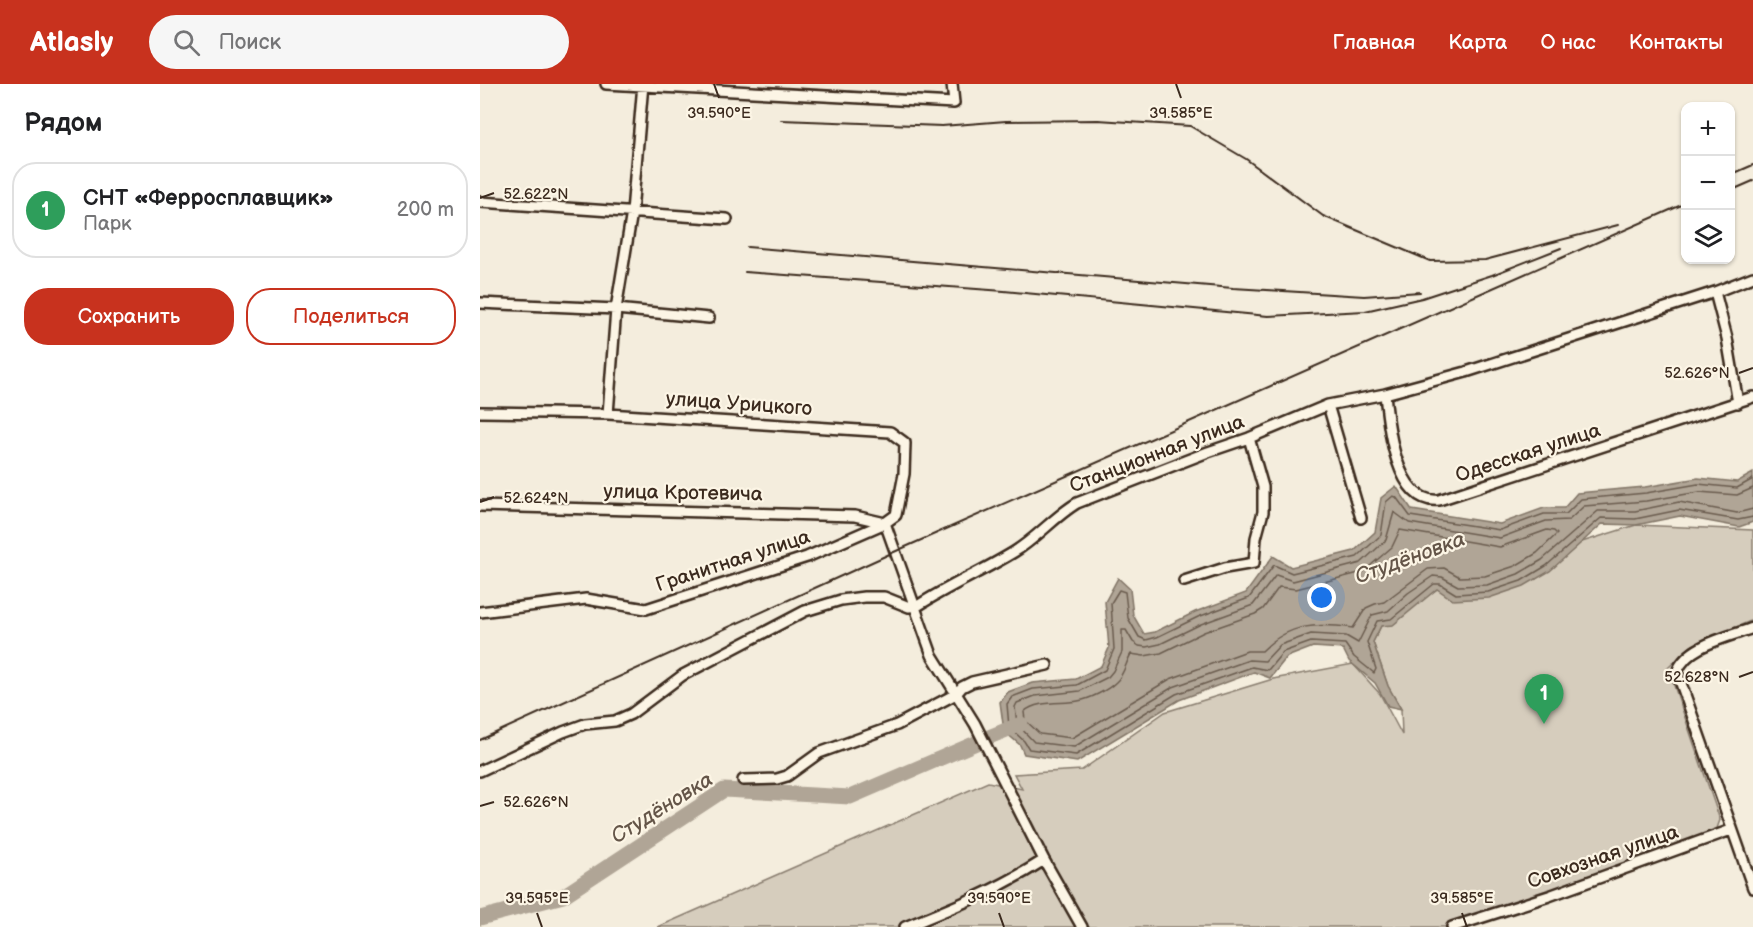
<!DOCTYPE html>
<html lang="ru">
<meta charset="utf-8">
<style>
:root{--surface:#fff;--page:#f6f6f6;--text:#202124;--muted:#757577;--line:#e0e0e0;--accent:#c8321e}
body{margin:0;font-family:"Balsamiq Sans",sans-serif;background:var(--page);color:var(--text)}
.controls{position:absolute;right:18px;top:18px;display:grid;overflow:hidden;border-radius:12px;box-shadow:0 2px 4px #0004}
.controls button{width:54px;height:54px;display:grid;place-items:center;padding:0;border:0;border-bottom:2px solid var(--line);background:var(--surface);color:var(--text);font:30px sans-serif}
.you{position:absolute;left:842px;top:514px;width:21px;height:21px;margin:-15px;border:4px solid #fff;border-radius:50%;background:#1a73e8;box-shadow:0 0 0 9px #1a73e833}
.badge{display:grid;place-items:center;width:39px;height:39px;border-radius:50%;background:var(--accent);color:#fff;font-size:20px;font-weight:700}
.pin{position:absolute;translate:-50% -50px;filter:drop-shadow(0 2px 3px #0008)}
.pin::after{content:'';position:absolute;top:32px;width:21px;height:18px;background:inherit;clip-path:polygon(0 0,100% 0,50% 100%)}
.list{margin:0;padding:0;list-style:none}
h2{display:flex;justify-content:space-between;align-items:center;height:78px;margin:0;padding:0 24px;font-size:26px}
h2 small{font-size:20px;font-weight:400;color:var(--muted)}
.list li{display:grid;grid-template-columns:39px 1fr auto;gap:18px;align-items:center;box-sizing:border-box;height:96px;margin:0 12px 12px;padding:0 12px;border:2px solid var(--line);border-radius:24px}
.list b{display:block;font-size:22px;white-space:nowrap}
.list p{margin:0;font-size:20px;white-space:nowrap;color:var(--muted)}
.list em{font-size:20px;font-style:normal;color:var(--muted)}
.actions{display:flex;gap:12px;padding:18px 24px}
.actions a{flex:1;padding:14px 0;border:2px solid var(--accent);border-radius:24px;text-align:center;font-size:21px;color:var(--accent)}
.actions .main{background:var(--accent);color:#fff}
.icon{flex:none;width:33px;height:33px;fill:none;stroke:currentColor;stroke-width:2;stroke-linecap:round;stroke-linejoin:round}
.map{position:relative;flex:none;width:1273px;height:843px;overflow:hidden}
header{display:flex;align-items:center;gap:36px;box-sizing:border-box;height:84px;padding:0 30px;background:var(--accent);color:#fff}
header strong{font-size:28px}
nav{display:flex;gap:33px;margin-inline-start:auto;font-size:21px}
.search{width:420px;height:54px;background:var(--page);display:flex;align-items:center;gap:15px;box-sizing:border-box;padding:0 21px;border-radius:33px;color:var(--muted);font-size:22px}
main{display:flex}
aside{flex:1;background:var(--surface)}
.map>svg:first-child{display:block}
.garden{fill:#d6cdbd;stroke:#887c6e;stroke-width:1.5}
.water{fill:#b0a596;stroke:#817466;stroke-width:1.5}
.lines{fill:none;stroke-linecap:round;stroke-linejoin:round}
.shore{stroke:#6a5b4e;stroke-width:1.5}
.river{stroke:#b0a596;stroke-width:15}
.minor-casing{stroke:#3b2a1e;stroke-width:14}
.minor{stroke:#fcf5e5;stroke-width:9}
.rail{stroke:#3b2a1e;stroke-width:2}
.ticks{fill:none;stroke:#3b2a1e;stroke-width:2}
.labels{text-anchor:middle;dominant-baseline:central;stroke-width:4.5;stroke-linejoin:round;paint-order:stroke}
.street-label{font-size:20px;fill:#3b2a1e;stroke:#fcf5e5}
.water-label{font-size:21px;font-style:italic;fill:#645548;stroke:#fcf5e5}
.ticks-label{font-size:15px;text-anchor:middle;fill:#3b2a1e;stroke:#fcf5e5;stroke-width:4.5;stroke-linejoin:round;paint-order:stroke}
</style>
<header>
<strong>Atlasly</strong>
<div class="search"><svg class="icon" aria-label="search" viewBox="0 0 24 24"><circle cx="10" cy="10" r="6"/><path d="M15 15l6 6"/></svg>Поиск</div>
<nav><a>Главная</a><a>Карта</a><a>О нас</a><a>Контакты</a></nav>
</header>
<main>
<aside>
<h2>Рядом<small></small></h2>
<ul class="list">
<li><span class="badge" style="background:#2e9e5b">1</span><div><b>СНТ «Ферросплавщик»</b><p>Парк</p></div><em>200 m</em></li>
</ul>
<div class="actions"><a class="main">Сохранить</a><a>Поделиться</a></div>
</aside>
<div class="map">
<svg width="1273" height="843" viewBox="0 0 1273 843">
<rect width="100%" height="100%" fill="#f4eddd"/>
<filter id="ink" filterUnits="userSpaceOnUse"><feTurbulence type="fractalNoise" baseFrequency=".0167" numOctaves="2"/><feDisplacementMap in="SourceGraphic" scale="12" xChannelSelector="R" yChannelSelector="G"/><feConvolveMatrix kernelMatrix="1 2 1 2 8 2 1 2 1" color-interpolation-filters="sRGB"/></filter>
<g filter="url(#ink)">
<path class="garden" d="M1156 441 1273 446V536L1211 562 1188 584 1240 736 1235 750 969 843H178L508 698 542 705 534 690 602 686 685 628 793 595 873 580 900 610 922 651 921 625 908 602 893 558 901 542 957 505 1056 495 1102 458Z"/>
<path class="water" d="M1273 389V438L1259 443 1200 432 1156 441 1122 440 1070 487 1044 502 1009 514 973 516 957 505 913 541 901 542 893 558 908 602 921 625 908 622 895 599 869 577 863 565 833 563 807 573 790 594 774 588 699 616 597 678 544 670 540 661 524 647 520 618 528 608 552 599 596 595 621 582 629 564 625 518 638 494 650 505 653 531 664 550 675 548 715 528 766 509 793 472 811 483 874 467 895 448 901 414 916 402 932 426 1020 440 1064 424H1084L1097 409 1165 403 1218 394 1257 398Z"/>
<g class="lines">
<path class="shore" d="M1273 395 1257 404 1218 400 1166 409 1101 415 1086 430H1064L1020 446 930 432 916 413 913 412 906 418 901 451 877 473 812 489 794 481 769 514 718 533 677 553 666 556 659 553 648 534 645 508 639 506 631 519 634 565 625 586 597 601 553 605 532 613 527 620 529 643 544 657 549 665 596 671 696 610 772 583 788 586 803 568 831 558 865 560 874 573 894 589 896 585 887 558 897 537 911 535 954 500H960L976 510 1008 508 1041 497 1066 482 1121 434 1155 435 1199 426 1258 436 1273 433
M1273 404 1257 411 1219 408 1166 417 1104 422 1089 436 1066 437 1020 454 929 439 914 428 906 456 881 479 813 497 796 491 773 521 721 540 680 560 666 563 659 562 653 558 646 546H642V568L633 587 628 593 600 607 555 612 537 619 535 623 537 640 554 658 594 663 693 603 769 576 785 577 800 561 831 550 866 552 878 559 892 531 908 527 928 509 953 492 962 493 978 502 1007 501 1038 490 1062 476 1118 427H1155L1199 418 1257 429 1273 425
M920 446 1020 463 1067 446 1074 447 1077 450 1057 469 1035 482 1005 492 980 493 964 484 948 485 904 518 895 520 886 524 873 544C837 539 809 539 782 567H767L690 595 592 654 560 650 545 636 544 628C557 616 582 620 598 617 610 615 628 606 636 598 644 591 646 578 651 570L664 572 681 569 724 548 775 530 783 525 799 503 816 505 883 488 912 463Z"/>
<path class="river" d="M509 653 541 640
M0 834 83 812 244 706 370 713 496 659"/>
<defs>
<path id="minor" d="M126 0 474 19 472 0
M0 118 247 135
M1235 208 1247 254 1258 319
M0 219 136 225 229 234
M905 310C908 341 916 421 959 416L1273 313
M848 321 881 434
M0 328 128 330 410 348 425 359 424 390 416 431 405 439 327 473 166 525 106 515 0 528
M128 330 136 225 152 128 163 0
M0 422 375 432 405 439
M405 439 452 571 495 640 564 776 602 843
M704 497 745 484 774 479 776 454 783 428V403L769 354
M1273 544C1248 553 1207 561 1197 588L1273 804
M0 687 83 648 105 640 135 637 151 630 203 591 325 527 361 516 384 513H404L429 523 439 521C470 501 503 487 534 468 557 454 574 433 597 419L728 368 769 354 848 321 905 310 986 288 1235 208 1273 193
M263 696 297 695 307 692 339 669 417 641 476 610 482 603 492 598 567 581
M425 843C475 823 519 805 564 776
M972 843 1069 812 1251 746"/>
</defs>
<use href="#minor" class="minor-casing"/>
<use href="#minor" class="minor"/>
<path class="rail" d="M301 36 462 42 526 37 618 36 710 42 766 75 843 132 950 177 1005 176 1138 141
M1250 91 1273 81
M1250 107 1273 97
M267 163 753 204 884 212 940 208
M265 188 524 207 788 232 885 227 942 214 1012 191 1081 164
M0 656 414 468 1206 119"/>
</g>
</g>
<path class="ticks" d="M234 0 239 14M696 0 701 14M0 114 14 109M1259 289 1273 284M0 418 14 413M1259 593 1273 588M0 722 14 718M57 829 62 843M519 829 524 843M982 829 987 843"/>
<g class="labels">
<g class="street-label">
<text transform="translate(259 320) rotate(4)">улица Урицкого</text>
<text transform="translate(1048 369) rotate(-18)">Одесская улица</text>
<text transform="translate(677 370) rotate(-21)">Станционная улица</text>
<text transform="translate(203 409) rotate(1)">улица Кротевича</text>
<text transform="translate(253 477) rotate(-18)">Гранитная улица</text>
<text transform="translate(1123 773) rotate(-19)">Совхозная улица</text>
</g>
<g class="water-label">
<text transform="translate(930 474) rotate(-20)">Студёновка</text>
<text transform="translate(182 724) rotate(-32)">Студёновка</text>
</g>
</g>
<g class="ticks-label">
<text x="239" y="34">39.590°E</text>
<text x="701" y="34">39.585°E</text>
<text x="56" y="115">52.622°N</text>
<text x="1217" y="294">52.626°N</text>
<text x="56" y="419">52.624°N</text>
<text x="1217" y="598">52.628°N</text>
<text x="56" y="723">52.626°N</text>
<text x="57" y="819">39.595°E</text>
<text x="519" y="819">39.590°E</text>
<text x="982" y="819">39.585°E</text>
</g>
</svg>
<div class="controls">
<button>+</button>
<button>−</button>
<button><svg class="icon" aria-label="layers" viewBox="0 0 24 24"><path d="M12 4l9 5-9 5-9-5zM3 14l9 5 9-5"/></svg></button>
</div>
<div class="you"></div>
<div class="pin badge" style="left:1064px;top:640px;background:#2e9e5b">1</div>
</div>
</main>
